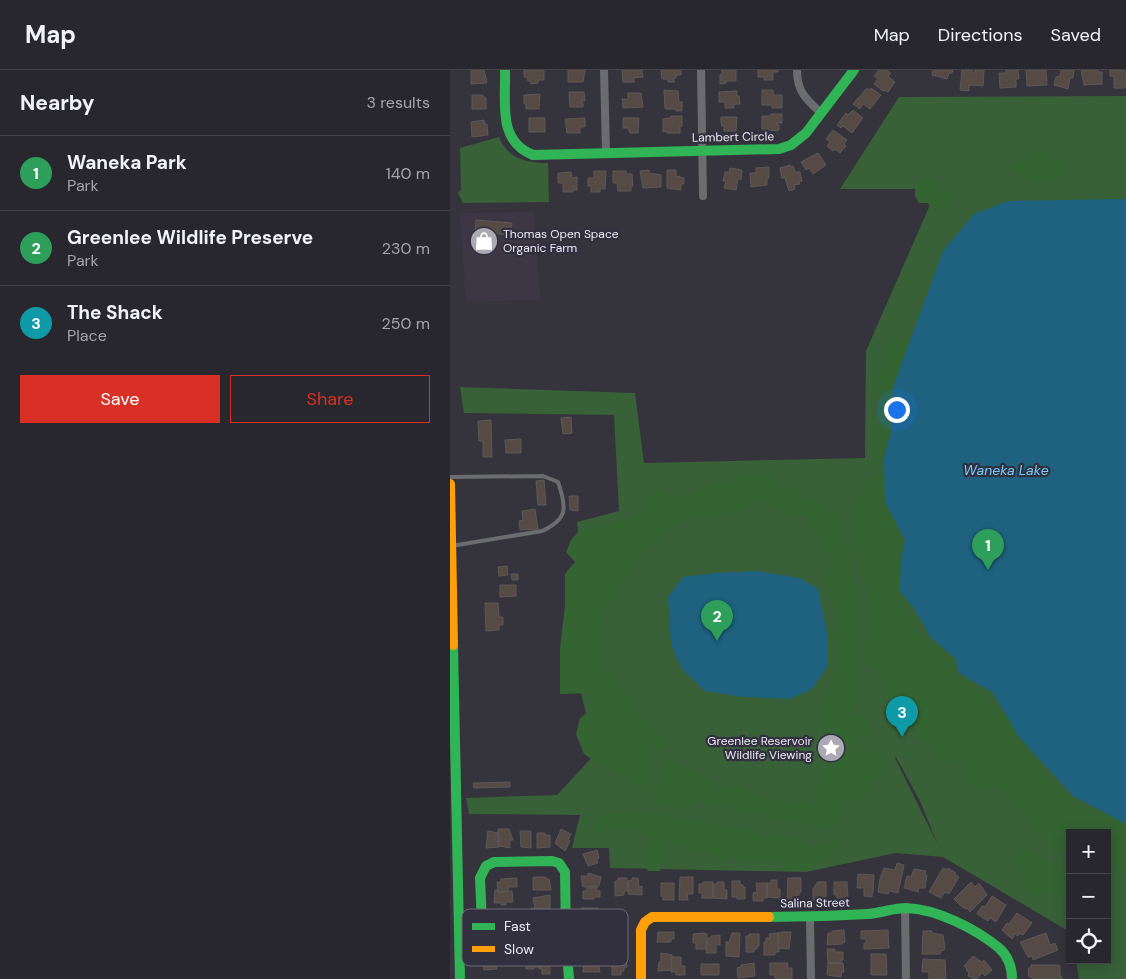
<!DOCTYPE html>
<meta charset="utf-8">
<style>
:root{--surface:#28272d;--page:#343339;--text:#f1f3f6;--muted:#a5a5aa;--line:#444449;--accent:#d93025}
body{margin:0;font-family:"DM Sans",sans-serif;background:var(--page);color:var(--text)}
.controls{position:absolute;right:15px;bottom:15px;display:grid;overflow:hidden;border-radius:0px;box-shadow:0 2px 12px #0003}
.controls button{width:45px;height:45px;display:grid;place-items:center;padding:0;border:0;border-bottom:1px solid var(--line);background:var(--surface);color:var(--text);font:25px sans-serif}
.you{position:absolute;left:446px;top:339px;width:18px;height:18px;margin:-12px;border:4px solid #fff;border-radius:50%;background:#1a73e8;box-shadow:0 0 0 8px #1a73e833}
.badge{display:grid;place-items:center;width:32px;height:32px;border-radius:50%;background:var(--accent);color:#fff;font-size:16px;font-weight:700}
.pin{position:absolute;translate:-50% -41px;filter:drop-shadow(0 1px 2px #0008)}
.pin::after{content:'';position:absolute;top:26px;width:18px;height:15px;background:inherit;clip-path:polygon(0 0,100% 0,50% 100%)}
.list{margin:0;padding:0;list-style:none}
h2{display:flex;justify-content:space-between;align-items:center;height:65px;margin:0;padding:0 20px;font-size:21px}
h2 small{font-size:16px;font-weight:400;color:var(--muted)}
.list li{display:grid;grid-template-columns:32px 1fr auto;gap:15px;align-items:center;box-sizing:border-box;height:75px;padding:0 20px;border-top:1px solid var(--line)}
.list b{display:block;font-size:19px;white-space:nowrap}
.list p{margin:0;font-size:16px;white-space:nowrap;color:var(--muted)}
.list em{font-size:16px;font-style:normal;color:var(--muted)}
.actions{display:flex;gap:10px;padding:15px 20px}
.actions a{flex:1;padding:11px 0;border:1px solid var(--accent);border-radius:0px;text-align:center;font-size:18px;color:var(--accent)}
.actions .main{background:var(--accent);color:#fff}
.icon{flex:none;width:28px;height:28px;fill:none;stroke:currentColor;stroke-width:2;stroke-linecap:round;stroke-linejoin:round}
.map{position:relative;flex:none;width:676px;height:909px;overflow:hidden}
header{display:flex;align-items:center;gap:30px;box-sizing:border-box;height:70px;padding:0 25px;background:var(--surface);border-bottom:1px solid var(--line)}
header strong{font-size:24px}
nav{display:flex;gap:28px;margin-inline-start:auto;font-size:18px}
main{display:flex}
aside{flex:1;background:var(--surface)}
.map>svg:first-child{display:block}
.commercial{fill:#3d3645}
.green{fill:#386138;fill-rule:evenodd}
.forest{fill:#336432}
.water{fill:#1e627f}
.building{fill:#564a45;stroke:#5c5859}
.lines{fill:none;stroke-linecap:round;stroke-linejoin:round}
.lane{stroke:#6b6c70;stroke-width:4}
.street{stroke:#6b6c70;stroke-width:8}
.fast{stroke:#30b455;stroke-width:10}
.slow{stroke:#ff9f0a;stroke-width:10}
.labels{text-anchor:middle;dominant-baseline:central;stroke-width:4.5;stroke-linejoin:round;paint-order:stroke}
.street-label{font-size:12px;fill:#ebe9f4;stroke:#32303f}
.poi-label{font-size:12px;fill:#ebe9f4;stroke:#32303f;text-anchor:start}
.water-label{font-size:14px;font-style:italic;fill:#71d0fd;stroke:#32303f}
.key{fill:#32303f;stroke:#6a6875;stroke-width:1}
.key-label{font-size:14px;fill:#ebe9f4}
</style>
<header>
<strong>Map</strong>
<nav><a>Map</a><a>Directions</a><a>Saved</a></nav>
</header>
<main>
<aside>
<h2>Nearby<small>3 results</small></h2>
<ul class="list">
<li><span class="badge" style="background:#2e9e5b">1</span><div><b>Waneka Park</b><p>Park</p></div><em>140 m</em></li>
<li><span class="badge" style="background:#2e9e5b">2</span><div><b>Greenlee Wildlife Preserve</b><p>Park</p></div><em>230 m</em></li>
<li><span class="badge" style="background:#0f9aa8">3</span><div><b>The Shack</b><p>Place</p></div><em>250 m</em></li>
</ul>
<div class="actions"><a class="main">Save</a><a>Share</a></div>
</aside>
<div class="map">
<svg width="676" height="909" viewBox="0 0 676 909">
<rect width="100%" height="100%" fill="#35343c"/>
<path class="commercial" d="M84 142 90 230 16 232 10 143Z"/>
<path class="green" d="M676 26V909H629L626 890H657V763H620V862L493 787 446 783 356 802 160 798 159 778H122L130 745 19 744 16 728 107 725 146 683 131 623 126 555 132 494 127 452 169 441 164 345 14 343 10 317 185 323 194 393 415 388 416 281 487 119H390L449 27ZM446 687 470 731 488 775 445 688Z
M49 67C58 89 76 93 98 93L99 132 13 133 8 123 11 120 10 78Z"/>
<path class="forest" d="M591 80 598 81 605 91 613 92 615 98 614 103 602 111 596 109 590 115 568 108V101H560L559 96 570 89 575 88V86L578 82Z
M475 108C486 110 490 120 499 123 500 131 494 137 488 141L480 137 478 133H469L465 126V113Z
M444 269C453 270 457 272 460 282L443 337 442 357 432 393 424 397 428 358V310L439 273Z
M315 402 321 407 331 420 345 416 350 428 365 432 378 444 381 442 390 450 394 463 406 538 407 596 412 623 402 631 400 646H418V664L404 676H395L397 681 422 682 436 689 430 700 433 704 431 710H423L409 731 396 729 380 758 333 750 247 730 231 740 216 732H206L203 716 211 708 216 696 221 693C230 697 243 699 251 704 266 714 271 729 291 714L303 724 340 734 354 728 362 734 367 732 365 726 369 705 374 700 378 680V671L373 657 384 599 385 578 380 563C394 546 389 537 377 521L380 495 382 488 359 448 341 443 331 437 314 432H308L292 441 266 445H251L233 448 189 485 155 538 149 579 150 590 160 606 199 656 217 675 212 682 202 676 199 680 201 697 199 712 190 716 183 714 176 706 155 698 134 684 126 664 130 648 145 637 140 623 110 624V578L115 535V504L125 492 116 482 121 470 130 460 147 458 189 444 207 420 228 427 282 410Z
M431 405 434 412V432L455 470C448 499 449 517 455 546H465L467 564H470L476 568V572L484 576 488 574C495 580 499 586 505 592L504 602 555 643 561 645 560 652 569 667 591 697 598 710 617 721 625 729 628 738 643 737 676 754V805L657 796V763H620V784L617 785C593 773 580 748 561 730 556 724 549 720 542 716L525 718 515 706V696L510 690 500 692 492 688 485 680 467 665 439 626 427 600 413 591 409 575 423 557 411 493 401 459 407 437 417 411 421 407Z
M153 744 218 745 230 750 254 752 268 755 294 758 314 766 346 769 358 776 375 777 389 772 383 782 376 784 375 787 369 788 365 792 364 800H332L335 792 332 789 300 788 299 793 288 791 286 786 271 791C266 784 249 778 241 781L238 776 230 773 225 777 224 773 217 769 211 772V777L216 783 210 801H198L194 792 203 777 202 769 183 757 167 756 153 759 151 764 144 762V754Z
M572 775 610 800 620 810V838L616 829 596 820 579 827 576 815 572 812 573 799 565 791 571 786Z"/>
<path class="water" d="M676 129V754L623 726 569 667 543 623 509 603 505 588 481 568 465 540 450 521 451 488 455 470 435 432 434 389 442 357 443 317 493 181 524 144 558 131Z
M307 501 350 508 368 519 377 563 378 595 362 619 340 629 294 627 255 621 231 598 221 574 218 527 233 507 265 503Z"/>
<path class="building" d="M21 0H34L37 13 21 14Z
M74 0H92L94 1V10H88V13L81 14V11H78L77 7H74Z
M118 0H135L133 12H118Z
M172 0H192L193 7 184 8V12H173Z
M211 0H231V5H226V8H224V12H218L217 9H212Z
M272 0H286V11H276V13L270 14V5L272 4Z
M308 0H328V2H323V10H314V7H308Z
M429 0H436L441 3 438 6 445 12 438 22 434 20 433 21 424 14 428 9 424 6Z
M483 0H503L502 3H499L497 9 482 5Z
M512 0H522V2H525V0H534L533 16 519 15V21L510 20Z
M556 0H568L569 9H566V17L550 18 549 3H556Z
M576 0H596L597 15 577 16Z
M611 0H624L623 8H620L618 19 604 15 606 7 610 6Z
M631 0H648V2H652V14L634 15Z
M660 0 676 1V18H664V6H660Z
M417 18 419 20 421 18 431 25 420 39 413 34 410 39 403 34Z
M214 20 228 21 229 32H232V41H226V39H215Z
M312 20H323L324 25H332V38H322V35H312Z
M287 21V26H289L290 34H284V38H275V32H269V22Z
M119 22H134L135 31H131L133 33V37H120Z
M178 23H191L193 37 173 38 172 29H178Z
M90 24 89 39H76V34H74V25Z
M22 25H33V27H35L36 29V39H22Z
M403 40 413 48 402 63 393 56 391 58 387 55 396 43 398 45Z
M321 44H332V53H326L327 55H329V60L327 61 312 59V46H321Z
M221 46H232V56H230V63H217V61L213 62V49L221 48Z
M271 47H287L286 61H274V56H272L271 53Z
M79 48H95V62H79Z
M135 48V57H130V63H117L115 49Z
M173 48H189L188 63H180L178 58H173Z
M34 50 35 55 37 54 38 65 22 67 21 52Z
M383 60 397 70 394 74 396 76 390 83 385 79 383 81 377 76 380 72 376 69Z
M368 83 376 95 363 104 359 98 356 100 351 92Z
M340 95 341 97 343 96 345 102H350L352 111 349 112 350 114 344 115 345 119 339 121 335 108H332L330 98Z
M319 97V108H317V115L301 117 300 103H306V98Z
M280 98 292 100 291 110 288 108 286 120 274 118 276 111H273L275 102H279Z
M199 100V103L211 105V117L193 118 190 101Z
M217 100H226V106L234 108V114H231V120L217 118Z
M144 101H156L155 119H150V122H141V116H138V108H144Z
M163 101H176V104H182L183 116H181V121H168L167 113H163Z
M121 102 122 108 127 107V120H123V122H113V113H108V103Z
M26 150 62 153 61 165 25 162Z
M121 347 122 363 113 364 111 348Z
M41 350 42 387H33V371H29L28 351Z
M71 369V383H56L55 370Z
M94 410 96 435H88L86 411Z
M119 426H128V441L120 440Z
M85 439 88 459 70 460 69 451 73 450 72 441Z
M57 496 58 505 49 506 48 497Z
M61 504H68V510H62Z
M50 515H66V526L50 527Z
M35 533H48L49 547H53V555H49V560L36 561Z
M60 712V717L24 718 23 713Z
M48 759H59L63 770H60V778L49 776Z
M111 759 121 764 118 770 120 771 115 781 105 773Z
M38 761 48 763 49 777 36 778Z
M70 761H81V778L71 777Z
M87 763H95V765H100V777L87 778Z
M147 780 149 788 147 789 148 793 138 796 133 784Z
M447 793 454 795 448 823 439 821 438 824 428 822 430 809 434 798 445 800Z
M493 798 497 800 498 798 506 803 505 805 509 807 499 824 495 822 491 828 479 822Z
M464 799 476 801 475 805H477L475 818H469L468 822 454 818 457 806 461 807Z
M138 803 151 807 149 816 133 817 131 806H138Z
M408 804 424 805 423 823H422V827L414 826V818H407Z
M83 807H96V809H99L101 820H83Z
M230 807H243V824H237L238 830H229Z
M67 808V817H58V822H48L47 812H51V809Z
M168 808H177L178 821H174V825L165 826V811H168Z
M182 808H188L189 817 192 816V825L178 824V811L182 810Z
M338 808H351V822H349V825H346V830H337Z
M321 810H327V819H330V828L317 827V813H321Z
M282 811H290V815H293V817H295V829H287V827H282Z
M253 812H263V828H252V823H249V814H253Z
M267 812H274V820H277V829L263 828V814H267Z
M367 812H376V828H373V830H363V818H365V815H367Z
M384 812H397L398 829H387V825H384Z
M521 812 525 817 529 813 537 825 520 842 517 838 516 839 512 837 504 829Z
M211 813H224V830H213V826H211Z
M306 813H317V828H313V831H303V823L307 822Z
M137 817H147V821H150V827H144V829H133V821H137Z
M45 820H48V822L62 821 63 832H56V835H51V833H44Z
M100 825V839H85L83 828Z
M542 826 556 835 546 852 540 848 538 851 527 844 532 836 535 837Z
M81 838 100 839 101 849H94V853H89V850L82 849Z
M131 838H148V851H136V849H132Z
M567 843 582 853 573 865 569 863 568 866 565 864 562 869 552 860 557 853 559 854Z
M394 860 395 872 392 873V874L377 875 378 863H382V861Z
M438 860 439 878 414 879V873H416V869H411V861Z
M473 861H482V863L493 865 495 879 494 880 491 881 490 884H472Z
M208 862H224V869H221V872H207Z
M332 862H341L339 879 328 878V863Z
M254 863 257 864 256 879H246V873H243V864Z
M282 863H290L289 887 276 886V872H279Z
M328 863 329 882H325V885H314V872H316V868H320L319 864Z
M596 863 600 875 605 873 608 880 583 890 582 886 578 887 570 872Z
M299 864H309V876H307V879H304V882H296V866H300Z
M270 865V875H266V883H256L258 868H261V866Z
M377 879H385V882H393V890H391V893H378Z
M76 881H83V884L89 885V897H84V899H76Z
M33 882H44V886H46L47 899 34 900Z
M163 883H176L177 897H174V901H171V905H162V885Z
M211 883 222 885 221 900 208 901 209 892H211Z
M421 884H436L437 905H421Z
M89 885H97V889H100V904H92V899H89Z
M523 886 532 892 534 890 542 900 535 906 532 903 527 909H524L518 906 519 903 516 900 517 899 514 896Z
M222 887H231V896H235V905H226V902H221Z
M473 889 495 890 496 909H479V902H472Z
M134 891H148L150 902H133Z
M304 893 305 906 288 908 287 898 291 897V895Z
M320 893H338L337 898H342V909H325V905H320Z
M378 893H393L394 902H392L391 907 377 905Z
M251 894H269V905H251Z
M581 895H609L610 896V907H612V909H582V907H579L578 898H581Z"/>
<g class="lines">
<path class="lane" d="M0 407 93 406 108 412C117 438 118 449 92 461L1 476"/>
<path class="street" d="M154 0 156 83
M251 0 253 126
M347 0C347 22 356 29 371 43
M455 838 456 909
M360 847 361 909"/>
<path class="fast" d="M55 0C56 32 47 71 83 85L329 79 341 75 356 63 404 0
M3 575 10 909
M319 847C352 847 385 846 418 844 431 843 444 838 456 838 487 839 526 859 549 878 558 886 562 898 562 909
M116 867 43 866 35 861 32 854 30 808 36 796 44 792 102 791 109 793 115 802 116 867 119 909"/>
<path class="slow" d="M0 414 3 575
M191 909V860L195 852 202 847H319"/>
</g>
<defs>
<symbol id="shop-disc" viewBox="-11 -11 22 22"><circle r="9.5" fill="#abaab4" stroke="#32303f"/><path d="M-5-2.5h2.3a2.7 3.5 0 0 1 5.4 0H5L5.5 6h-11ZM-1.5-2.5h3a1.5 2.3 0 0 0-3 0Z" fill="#fff"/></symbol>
<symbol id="sight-disc" viewBox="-11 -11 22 22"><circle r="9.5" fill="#abaab4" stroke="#32303f"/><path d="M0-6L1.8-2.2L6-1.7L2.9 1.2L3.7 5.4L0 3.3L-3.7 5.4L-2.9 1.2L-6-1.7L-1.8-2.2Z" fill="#fff"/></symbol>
</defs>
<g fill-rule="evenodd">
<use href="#shop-disc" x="18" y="155" width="32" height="32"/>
<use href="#sight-disc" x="365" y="662" width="32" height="32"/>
</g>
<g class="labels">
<g class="street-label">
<text transform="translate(283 67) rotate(-1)">Lambert Circle</text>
<text transform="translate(365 833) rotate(-1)">Salina Street</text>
</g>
<g class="poi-label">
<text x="53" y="164">Thomas Open Space<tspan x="53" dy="14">Organic Farm</tspan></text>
<text x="362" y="671" text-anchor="end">Greenlee Reservoir<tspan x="362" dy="14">Wildlife Viewing</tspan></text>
</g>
<g class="water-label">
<text x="556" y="400">Waneka Lake</text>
</g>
</g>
<rect x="12" y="839" width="166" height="57" rx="8" class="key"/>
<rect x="22" y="853" width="23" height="7" fill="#30b455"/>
<rect x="22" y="876" width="23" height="6" fill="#ff9f0a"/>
<g class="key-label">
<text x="54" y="861">Fast</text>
<text x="54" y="884">Slow</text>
</g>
</svg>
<div class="controls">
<button>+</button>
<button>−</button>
<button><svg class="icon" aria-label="locate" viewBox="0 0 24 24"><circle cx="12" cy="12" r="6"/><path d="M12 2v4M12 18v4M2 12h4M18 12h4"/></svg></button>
</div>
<div class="you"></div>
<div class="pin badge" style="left:538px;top:500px;background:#2e9e5b">1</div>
<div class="pin badge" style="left:267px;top:571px;background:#2e9e5b">2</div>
<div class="pin badge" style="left:452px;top:667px;background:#0f9aa8">3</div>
</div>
</main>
